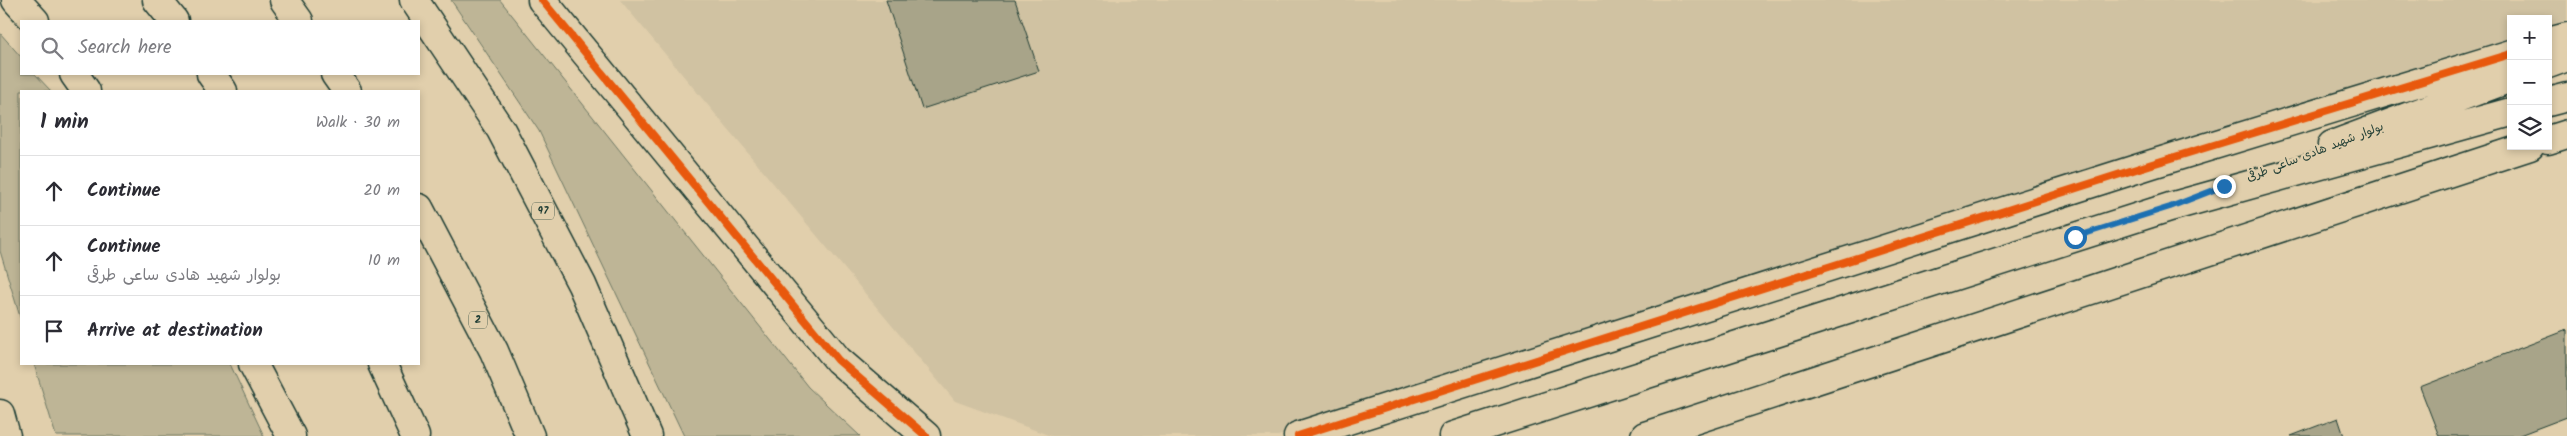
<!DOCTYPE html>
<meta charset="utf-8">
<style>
:root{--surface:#fff;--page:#f2f2f3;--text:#2b2b33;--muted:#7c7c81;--line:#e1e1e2}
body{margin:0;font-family:Kalam,"Playpen Sans Arabic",sans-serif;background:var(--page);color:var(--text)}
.controls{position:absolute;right:15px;top:15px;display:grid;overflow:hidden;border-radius:0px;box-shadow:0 2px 8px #0003}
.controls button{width:45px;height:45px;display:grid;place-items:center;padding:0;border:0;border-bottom:1px solid var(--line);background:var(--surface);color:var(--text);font:25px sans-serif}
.stop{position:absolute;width:15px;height:15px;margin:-11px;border:4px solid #1f6fb2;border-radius:50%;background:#fff}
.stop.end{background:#1f6fb2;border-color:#fff;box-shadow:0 1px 5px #0008}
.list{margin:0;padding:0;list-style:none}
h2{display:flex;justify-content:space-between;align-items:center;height:65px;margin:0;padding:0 20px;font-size:21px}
h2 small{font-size:16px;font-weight:400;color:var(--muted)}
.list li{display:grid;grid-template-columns:32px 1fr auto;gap:15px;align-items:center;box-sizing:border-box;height:70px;padding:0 20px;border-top:1px solid var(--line)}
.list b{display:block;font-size:19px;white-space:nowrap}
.list p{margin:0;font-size:16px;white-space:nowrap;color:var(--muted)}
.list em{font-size:16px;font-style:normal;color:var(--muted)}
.icon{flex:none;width:28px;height:28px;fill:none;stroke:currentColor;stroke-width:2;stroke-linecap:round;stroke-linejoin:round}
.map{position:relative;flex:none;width:2567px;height:436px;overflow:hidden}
.search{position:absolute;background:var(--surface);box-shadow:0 2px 8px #0003;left:20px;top:20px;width:400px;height:55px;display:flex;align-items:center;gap:12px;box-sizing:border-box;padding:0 18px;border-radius:0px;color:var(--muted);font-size:19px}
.panel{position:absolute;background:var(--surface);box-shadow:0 2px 8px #0003;left:20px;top:90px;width:400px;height:275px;border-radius:0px}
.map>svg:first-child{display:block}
.built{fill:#d0c2a2}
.green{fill:#beb596;stroke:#6e7965}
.building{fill:#a8a489;stroke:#1f3d34}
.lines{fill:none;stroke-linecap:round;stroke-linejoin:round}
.tertiary-casing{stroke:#1f3d34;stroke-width:31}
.secondary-casing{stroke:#1f3d34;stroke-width:31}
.trunk-casing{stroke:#1f3d34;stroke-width:31}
.motorway-casing{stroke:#1f3d34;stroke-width:31}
.tertiary{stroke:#e1cfac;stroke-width:28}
.secondary{stroke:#e1cfac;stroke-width:28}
.trunk{stroke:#e1cfac;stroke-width:28}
.motorway{stroke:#e1cfac;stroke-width:28}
.cycleway-casing{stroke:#e1cfac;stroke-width:11}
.cycleway{stroke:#e8590c;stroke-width:8}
.route{stroke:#1f6fb2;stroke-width:6}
.labels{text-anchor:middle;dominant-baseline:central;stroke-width:4.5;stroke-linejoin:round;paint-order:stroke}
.shield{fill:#e1cfac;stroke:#596958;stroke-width:1}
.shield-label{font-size:11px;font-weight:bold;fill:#1f3d34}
.street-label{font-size:12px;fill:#1f3d34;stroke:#e1cfac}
</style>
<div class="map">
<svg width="2567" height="436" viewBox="0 0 2567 436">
<rect width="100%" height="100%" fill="#e1cfac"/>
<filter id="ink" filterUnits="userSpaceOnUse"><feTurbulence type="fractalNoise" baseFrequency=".02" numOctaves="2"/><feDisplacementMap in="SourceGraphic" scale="10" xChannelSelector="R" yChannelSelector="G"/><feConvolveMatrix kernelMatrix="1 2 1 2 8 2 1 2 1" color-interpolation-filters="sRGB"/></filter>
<g filter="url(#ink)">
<path class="built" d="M620 0H2567V20L2548 26V19H2511V39L1278 436H1051L955 401Z"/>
<path class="green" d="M451 0H500L808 387 860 436H684L539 131Z
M0 33 21 57V74H35L51 91H21V320L0 251Z
M34 364H230L264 436H56Z"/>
<path class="building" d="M886 0H1015L1039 71 922 109Z
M2567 330V417L2517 436H2439L2420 387Z
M2338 418 2344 436H2291Z"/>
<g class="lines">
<defs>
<path id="tertiary" d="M542 0 838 360 926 436
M2548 42 2567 37
M2548 64 2567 57
M2548 102 2567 97
M2548 140 2567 134
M2332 145 2511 78
M1298 436 2152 164 2511 54
M1453 436 2170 207 2511 112
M1645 436 2530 146"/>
<path id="secondary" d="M0 414 6 436"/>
<path id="trunk" d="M16 0 35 21
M414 0 501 130 582 285 647 436
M74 74 86 91
M253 364 291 436"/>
<path id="motorway" d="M157 0 174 21
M284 0 299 21
M211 74 223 91
M335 74 347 91
M419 208 494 351 530 436
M382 364 415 436"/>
</defs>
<use href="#tertiary" class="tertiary-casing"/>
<use href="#secondary" class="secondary-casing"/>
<use href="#trunk" class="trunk-casing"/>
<use href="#motorway" class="motorway-casing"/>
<use href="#tertiary" class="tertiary"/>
<use href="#secondary" class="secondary"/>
<use href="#trunk" class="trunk"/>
<use href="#motorway" class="motorway"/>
<defs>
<path id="cycleway" d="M542 0 838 360 926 436
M1298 436 2152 164 2511 54"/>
</defs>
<use href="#cycleway" class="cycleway-casing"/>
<use href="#cycleway" class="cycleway"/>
</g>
</g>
<g class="lines" filter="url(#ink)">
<path class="route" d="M2075 237 2170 207 2224 186"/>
</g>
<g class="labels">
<g class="shield">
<rect x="532" y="202.5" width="22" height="17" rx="4"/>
<rect x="469" y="311.5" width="18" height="17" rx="4"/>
</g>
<g class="shield-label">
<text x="543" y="211">97</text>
<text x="478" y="320">2</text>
</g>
<g class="street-label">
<text transform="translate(2315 152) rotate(-21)">بولوار شهید هادی ساعی طرقی</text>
</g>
</g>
</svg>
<div class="controls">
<button>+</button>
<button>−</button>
<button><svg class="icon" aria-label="layers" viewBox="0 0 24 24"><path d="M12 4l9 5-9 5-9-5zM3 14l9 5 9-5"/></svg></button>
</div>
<div class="stop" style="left:2075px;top:237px"></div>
<div class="stop end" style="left:2224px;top:186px"></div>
<div class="search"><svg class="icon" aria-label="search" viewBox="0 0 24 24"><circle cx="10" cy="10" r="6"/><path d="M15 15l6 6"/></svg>Search here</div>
<section class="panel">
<h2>1 min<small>Walk · 30 m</small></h2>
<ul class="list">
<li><svg class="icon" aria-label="ahead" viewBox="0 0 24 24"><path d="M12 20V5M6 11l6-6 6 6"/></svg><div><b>Continue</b></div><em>20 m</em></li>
<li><svg class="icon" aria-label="ahead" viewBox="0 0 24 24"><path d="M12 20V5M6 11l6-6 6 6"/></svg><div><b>Continue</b><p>بولوار شهید هادی ساعی طرقی</p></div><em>10 m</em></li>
<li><svg class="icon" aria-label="arrive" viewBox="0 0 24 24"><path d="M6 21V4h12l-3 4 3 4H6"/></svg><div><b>Arrive at destination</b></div></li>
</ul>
</section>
</div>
